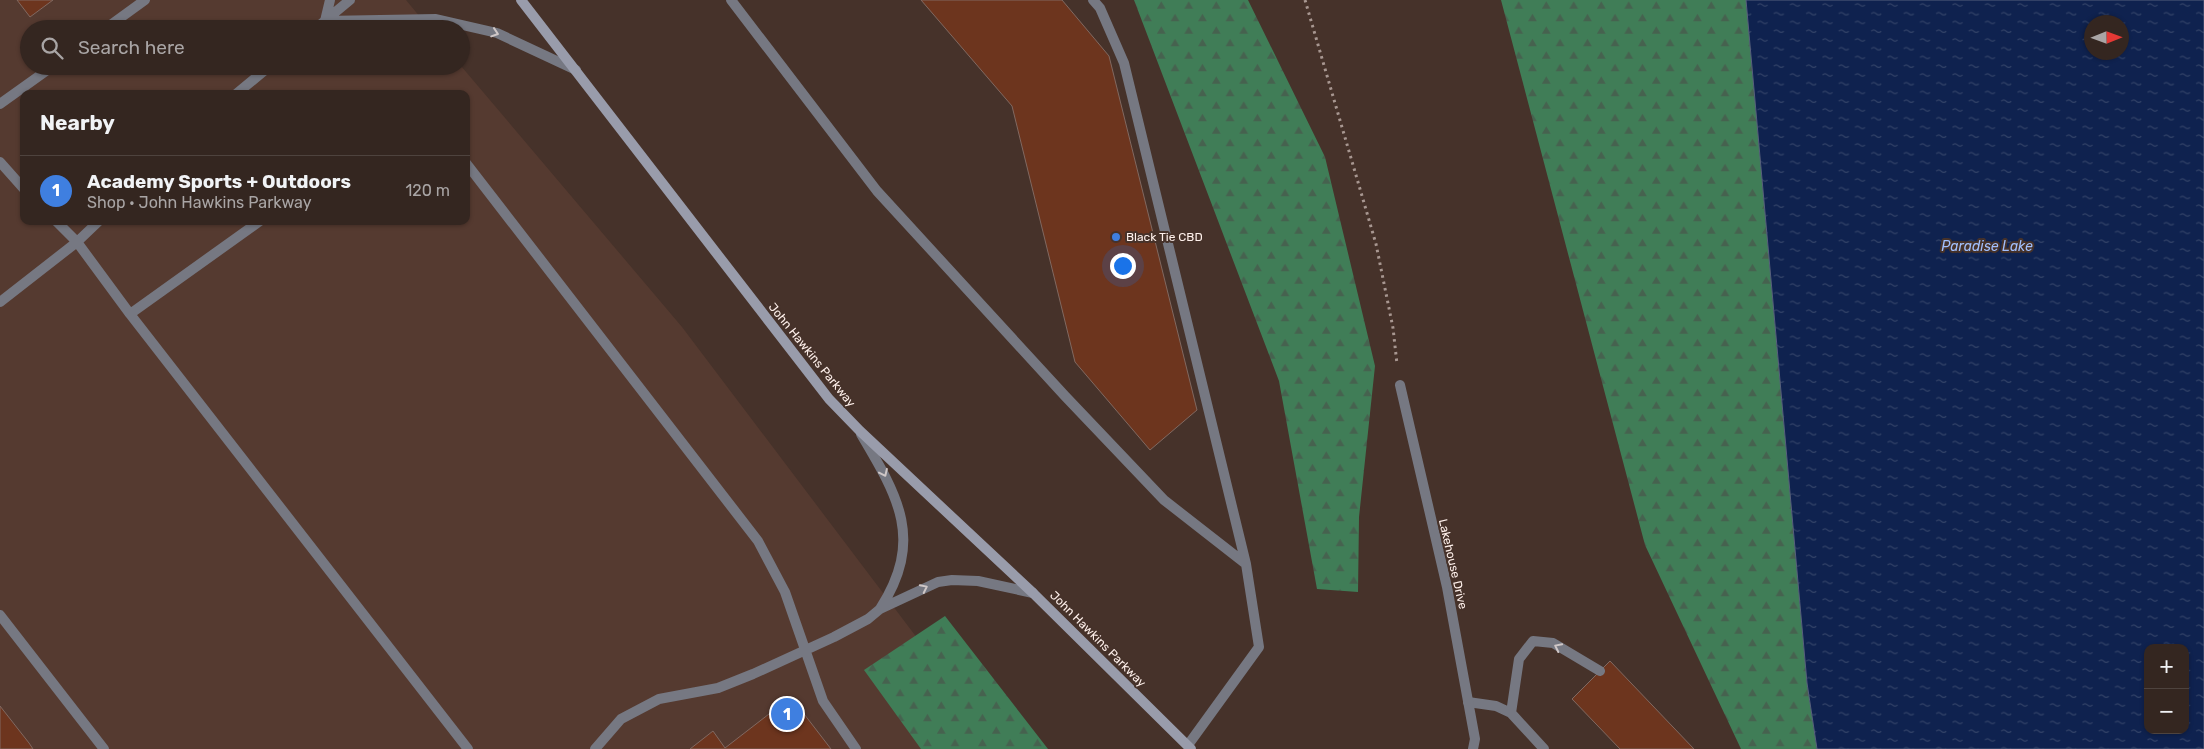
<!DOCTYPE html>
<meta charset="utf-8">
<style>
:root{--surface:#342620;--page:#3f322d;--text:#f1f3f6;--muted:#a9a5a5;--line:#4e433e;--accent:#1a73e8}
body{margin:0;font-family:Rubik,sans-serif;background:var(--page);color:var(--text)}
.controls{position:absolute;right:15px;bottom:15px;display:grid;overflow:hidden;border-radius:10px;box-shadow:0 1px 4px #0004}
.controls button{width:45px;height:45px;display:grid;place-items:center;padding:0;border:0;border-bottom:1px solid var(--line);background:var(--surface);color:var(--text);font:25px sans-serif}
.compass{position:absolute;left:2084px;top:15px;width:45px;height:45px;border-radius:50%;background:var(--surface);box-shadow:0 1px 4px #0004;rotate:89deg}
.you{position:absolute;left:1122px;top:265px;width:18px;height:18px;margin:-12px;border:4px solid #fff;border-radius:50%;background:#1a73e8;box-shadow:0 0 0 8px #1a73e833}
.badge{display:grid;place-items:center;width:32px;height:32px;border-radius:50%;background:var(--accent);color:#fff;font-size:16px;font-weight:700}
.pin{position:absolute;translate:-50% -50%;border:2px solid #fff;box-shadow:0 1px 5px #0006}
.list{margin:0;padding:0;list-style:none}
h2{display:flex;justify-content:space-between;align-items:center;height:65px;margin:0;padding:0 20px;font-size:21px}
h2 small{font-size:16px;font-weight:400;color:var(--muted)}
.list li{display:grid;grid-template-columns:32px 1fr auto;gap:15px;align-items:center;box-sizing:border-box;height:70px;padding:0 20px;border-top:1px solid var(--line)}
.list b{display:block;font-size:19px;white-space:nowrap}
.list p{margin:0;font-size:16px;white-space:nowrap;color:var(--muted)}
.list em{font-size:16px;font-style:normal;color:var(--muted)}
.icon{flex:none;width:28px;height:28px;fill:none;stroke:currentColor;stroke-width:2;stroke-linecap:round;stroke-linejoin:round}
.map{position:relative;flex:none;width:2204px;height:749px;overflow:hidden}
.search{position:absolute;background:var(--surface);box-shadow:0 1px 4px #0004;left:20px;top:20px;width:450px;height:55px;display:flex;align-items:center;gap:12px;box-sizing:border-box;padding:0 18px;border-radius:28px;color:var(--muted);font-size:19px}
.panel{position:absolute;background:var(--surface);box-shadow:0 1px 4px #0004;left:20px;top:90px;width:450px;height:135px;border-radius:10px}
.map>svg:first-child{display:block}
.built{fill:#553a30;fill-rule:evenodd}
.forest{fill:url(#forest-firs)}
.water{fill:url(#water-ripples);stroke:#57607e;fill-rule:evenodd}
.building{fill:#6d351e;stroke:#816961}
.lines{fill:none;stroke-linecap:round;stroke-linejoin:round}
.path{stroke:#a89791;stroke-width:3;stroke-dasharray:2.5 4;stroke-linecap:butt}
.service{stroke:#767882;stroke-width:10}
.minor{stroke:#767882;stroke-width:10}
.secondary{stroke:#999cab;stroke-width:10}
.oneway{stroke:#cfc7c7}
.shop-dot{fill:#3f7fe0;stroke:#46322a;stroke-width:2}
.labels{text-anchor:middle;dominant-baseline:central;stroke-width:4;stroke-linejoin:round;paint-order:stroke}
.poi-label{font-size:12px;fill:#fff1ec;stroke:#46322a;text-anchor:start}
.street-label{font-size:12px;fill:#fff1ec;stroke:#46322a}
.water-label{font-size:14px;font-style:italic;fill:#a1bffd;stroke:#46322a}
</style>
<div class="map">
<svg width="2204" height="749" viewBox="0 0 2204 749">
<defs>
<pattern id="forest-firs" width="22" height="20" patternUnits="userSpaceOnUse" patternTransform="scale(1.25)"><rect width="22" height="20" fill="#407d57"/><path d="M5 1l3.5 6h-7zM16 11l3.5 6h-7z" fill="#46624f"/></pattern>
<pattern id="water-ripples" width="26" height="14" patternUnits="userSpaceOnUse" patternTransform="scale(1.25)"><rect width="26" height="14" fill="#0f224f"/><path d="M2 4q2-2 4 0t4 0M15 11q2-2 4 0t4 0" fill="none" stroke="#334368"/></pattern>
</defs>
<rect width="100%" height="100%" fill="#46322a"/>
<path class="built" d="M0 0H406L430 29H29V66H461L682 327 1001 749H0ZM24 94H466V221H24Z"/>
<path class="forest" d="M1134 0H1248L1325 157 1375 366 1359 517 1358 592 1317 589 1279 381Z
M1501 0H1746L1807 683 1817 749H1741L1645 545Z
M945 616 1048 749H921L864 670Z"/>
<path class="water" d="M1746 0H2204V749H1817L1807 683ZM2092 22H2122V52H2092ZM2148 648H2185V730H2148Z"/>
<path class="building" d="M17 0H53L30 17Z
M921 0H1062L1109 56 1197 410 1150 450 1075 362 1012 106Z
M1610 661 1694 749H1620L1572 699Z
M791 697 831 749H690L713 731 725 748Z
M0 706 29 743 33 749H0Z"/>
<g class="lines">
<path class="path" d="M1305 0 1376 244 1393 328 1397 364"/>
<path class="service" d="M330 0 325 21 436 19 497 33 576 70
M731 0 877 191 1065 396 1164 500 1246 564
M1093 0 1100 8 1124 63 1246 564 1259 647 1188 745
M105 29 145 0
M315 29 350 0
M236 94 270 66
M0 104 53 66
M0 162 24 189
M466 163 758 541 785 592 823 701 856 749
M56 221 77 242 130 314 468 749
M0 302 77 242 99 221
M130 314 260 221
M861 434C899 498 924 540 880 609
M0 615 104 749
M1468 702 1496 706 1511 713 1544 749
M1511 713 1519 659 1533 641 1553 643 1600 671
M595 749 621 719 659 699 718 688 753 674 834 637 868 619 880 609 938 582 952 580 978 581 1033 593"/>
<path class="minor" d="M1400 385 1447 587 1475 739 1473 749"/>
<path class="secondary" d="M521 0 829 399 860 431 1033 593 1191 749"/>
</g>
<defs><path id="oneway-chevron" d="M-2-3.5L2.5 0L-2 3.5" fill="none" stroke-width="1.6" stroke-linecap="round" stroke-linejoin="round" transform="scale(1.25)"/></defs>
<g class="oneway">
<use href="#oneway-chevron" transform="translate(495 33) rotate(18)"/>
<use href="#oneway-chevron" transform="translate(884 473) rotate(65)"/>
<use href="#oneway-chevron" transform="translate(924 588) rotate(-26)"/>
<use href="#oneway-chevron" transform="translate(1558 647) rotate(-154)"/>
</g>
<circle class="shop-dot" cx="1116" cy="237" r="5"/>
<g class="labels">
<g class="poi-label">
<text x="1126" y="237">Black Tie CBD</text>
</g>
<g class="street-label">
<text transform="translate(812 355) rotate(51)">John Hawkins Parkway</text>
<text transform="translate(1453 564) rotate(77)">Lakehouse Drive</text>
<text transform="translate(1098 639) rotate(45)">John Hawkins Parkway</text>
</g>
<g class="water-label">
<text x="1987" y="246">Paradise Lake</text>
</g>
</g>
</svg>
<div class="controls">
<button>+</button>
<button>−</button>
</div>
<svg class="compass" viewBox="-18 -18 36 36"><path d="M0-13l5 13h-10z" fill="#e53935"/><path d="M0 13l5-13h-10z" fill="#a9a5a5"/></svg>
<div class="you"></div>
<div class="pin badge" style="left:787px;top:714px;background:#3f7fe0">1</div>
<div class="search"><svg class="icon" aria-label="search" viewBox="0 0 24 24"><circle cx="10" cy="10" r="6"/><path d="M15 15l6 6"/></svg>Search here</div>
<section class="panel">
<h2>Nearby<small></small></h2>
<ul class="list">
<li><span class="badge" style="background:#3f7fe0">1</span><div><b>Academy Sports + Outdoors</b><p>Shop · John Hawkins Parkway</p></div><em>120 m</em></li>
</ul>
</section>
</div>
